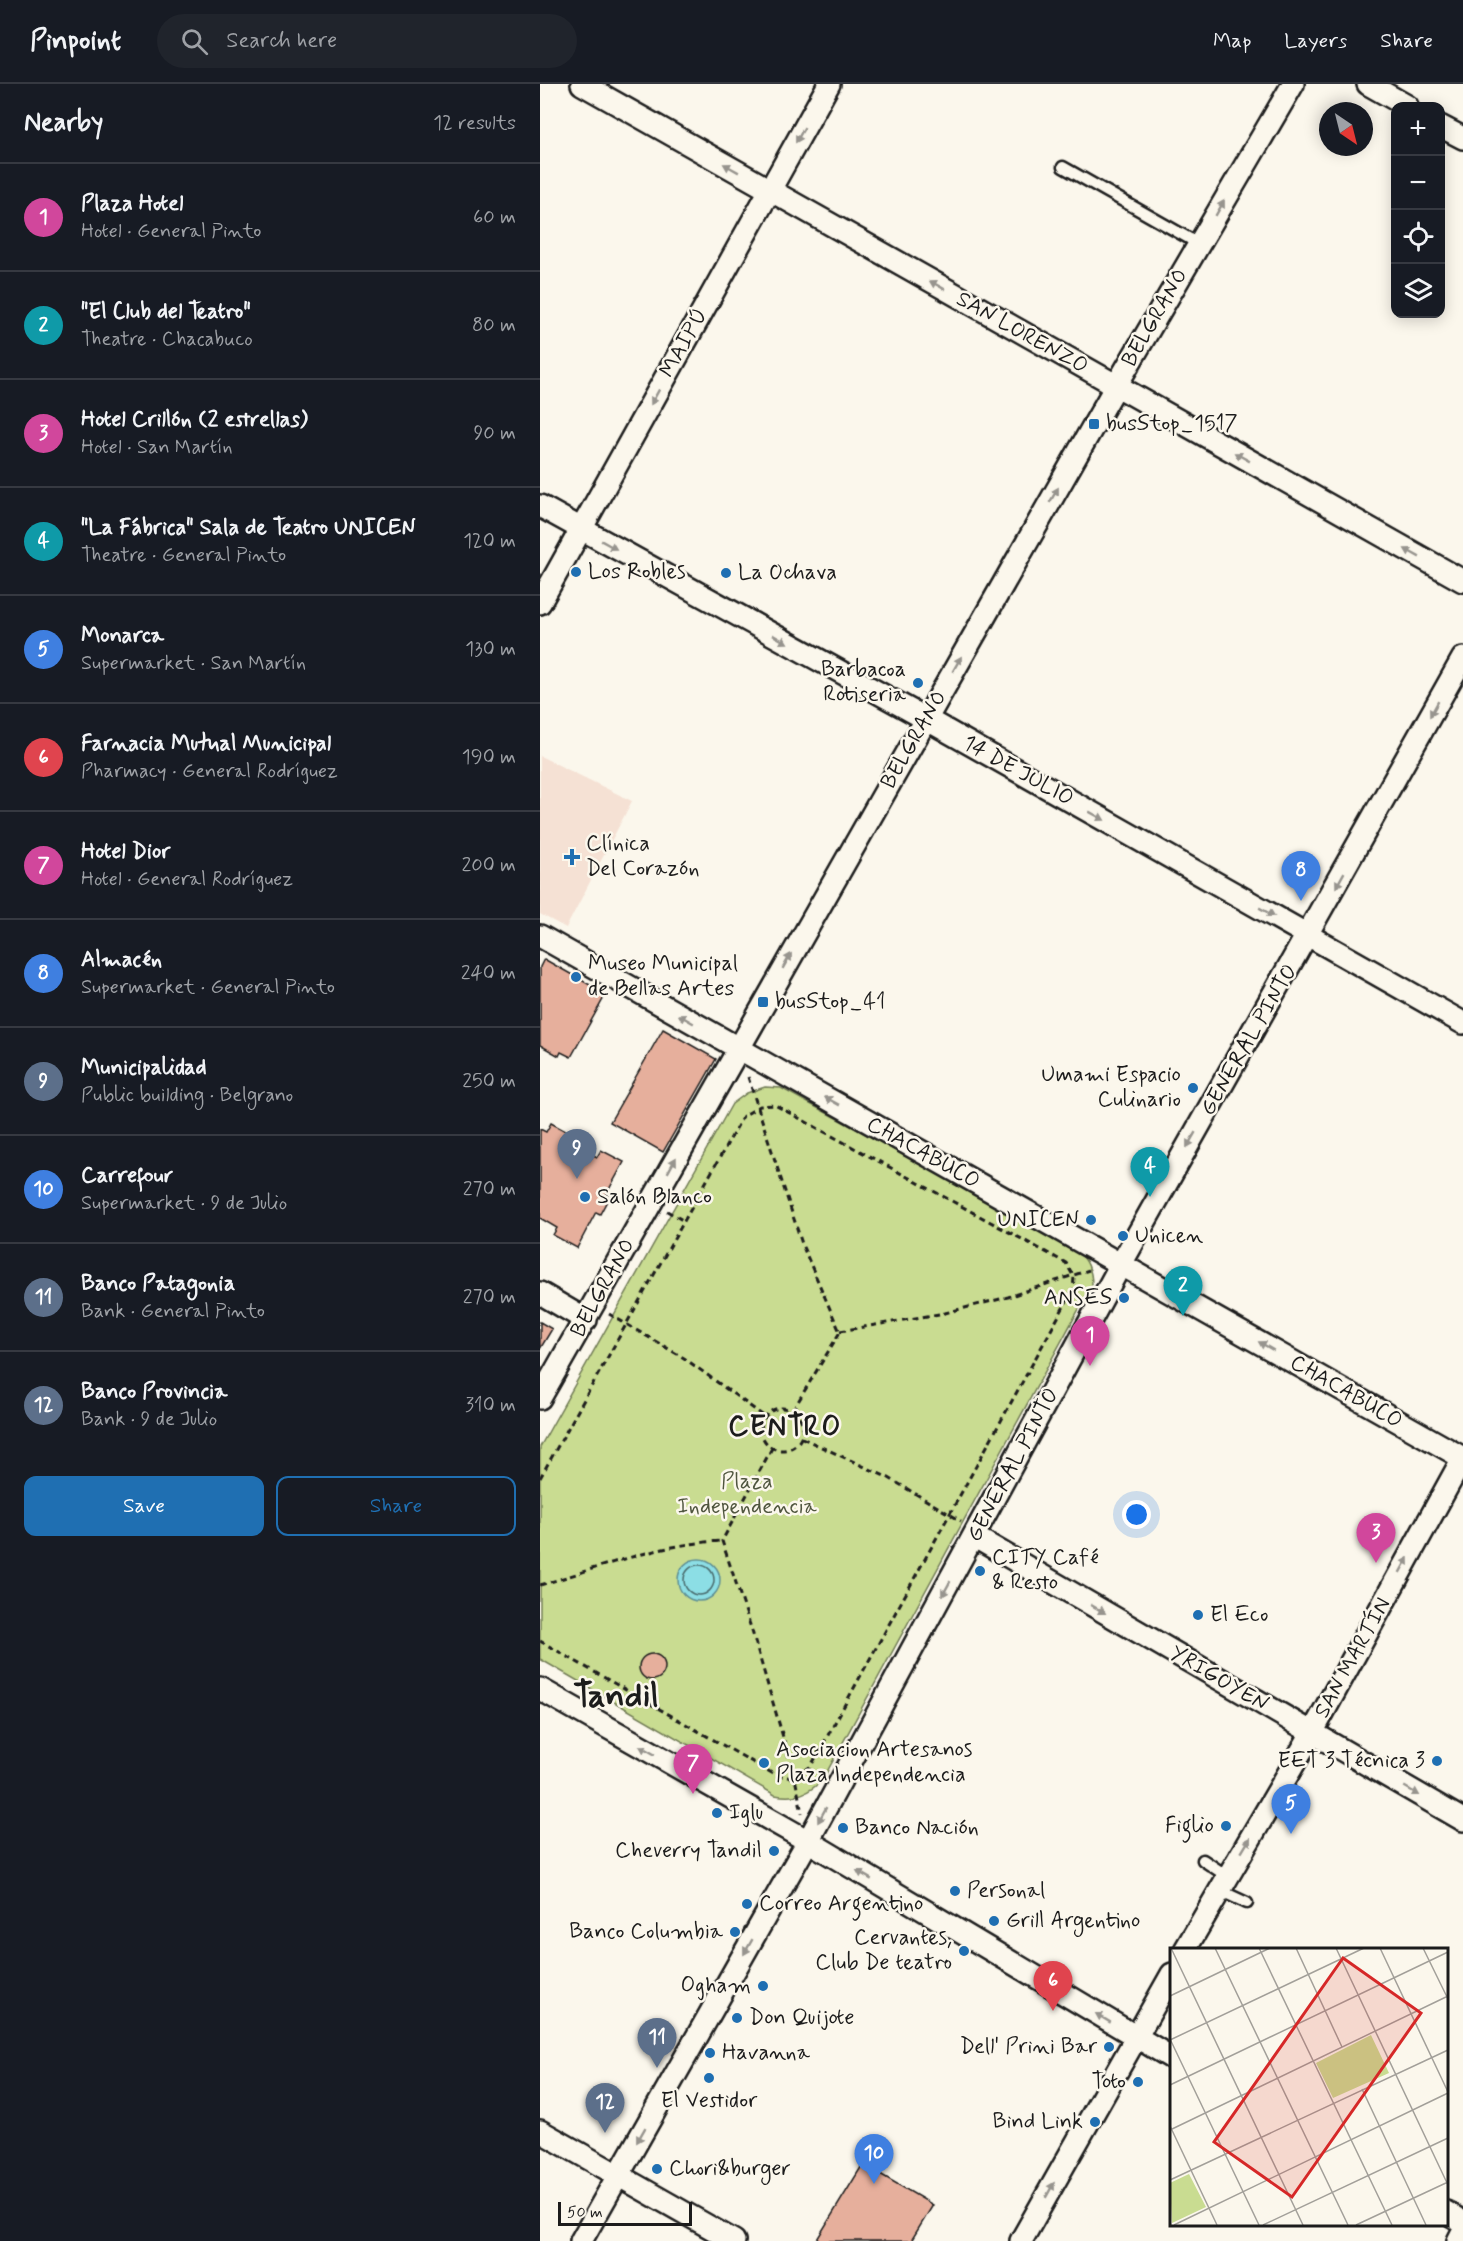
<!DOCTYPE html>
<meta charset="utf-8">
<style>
:root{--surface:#171b24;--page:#20242c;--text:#f1f3f6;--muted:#9ea1a6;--line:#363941;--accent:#1f6fb2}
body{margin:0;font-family:Mynerve,sans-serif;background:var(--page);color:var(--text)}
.controls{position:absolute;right:18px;top:18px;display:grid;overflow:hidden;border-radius:12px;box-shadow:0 3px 15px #0003}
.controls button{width:54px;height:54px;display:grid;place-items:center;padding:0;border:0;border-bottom:2px solid var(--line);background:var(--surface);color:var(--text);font:30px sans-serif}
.compass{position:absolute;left:779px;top:18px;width:54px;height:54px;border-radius:50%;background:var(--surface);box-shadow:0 3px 15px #0003;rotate:145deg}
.scale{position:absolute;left:18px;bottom:15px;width:134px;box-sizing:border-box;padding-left:6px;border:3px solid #1c1c1c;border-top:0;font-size:16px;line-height:21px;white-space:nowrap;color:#1c1c1c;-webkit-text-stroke:4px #fbf7ec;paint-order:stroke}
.you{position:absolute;left:597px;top:1431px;width:21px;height:21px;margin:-15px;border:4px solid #fff;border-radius:50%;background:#1a73e8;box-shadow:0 0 0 9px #1a73e833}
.badge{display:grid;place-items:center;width:39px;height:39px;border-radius:50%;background:var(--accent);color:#fff;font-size:20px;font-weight:700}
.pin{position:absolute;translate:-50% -50px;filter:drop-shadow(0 2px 3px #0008)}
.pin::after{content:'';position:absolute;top:32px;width:21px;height:18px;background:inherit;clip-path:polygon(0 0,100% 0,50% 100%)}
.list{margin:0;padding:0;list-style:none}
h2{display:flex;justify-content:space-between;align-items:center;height:78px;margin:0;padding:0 24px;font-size:26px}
h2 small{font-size:20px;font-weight:400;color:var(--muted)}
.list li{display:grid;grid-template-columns:39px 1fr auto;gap:18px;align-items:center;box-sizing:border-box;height:108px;padding:0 24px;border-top:2px solid var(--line)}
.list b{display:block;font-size:22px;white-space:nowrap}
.list p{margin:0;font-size:20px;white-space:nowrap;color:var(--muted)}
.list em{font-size:20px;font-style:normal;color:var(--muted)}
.actions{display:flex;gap:12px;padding:18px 24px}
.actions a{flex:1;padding:14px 0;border:2px solid var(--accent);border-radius:12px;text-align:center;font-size:21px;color:var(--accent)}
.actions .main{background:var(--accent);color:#fff}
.icon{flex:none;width:33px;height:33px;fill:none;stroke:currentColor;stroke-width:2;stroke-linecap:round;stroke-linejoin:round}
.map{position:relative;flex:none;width:923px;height:2157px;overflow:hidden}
header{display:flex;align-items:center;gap:36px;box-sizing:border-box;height:84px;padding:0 30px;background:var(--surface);border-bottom:2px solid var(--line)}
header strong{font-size:28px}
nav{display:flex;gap:33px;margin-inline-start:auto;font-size:21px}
.search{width:420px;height:54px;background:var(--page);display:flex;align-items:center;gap:15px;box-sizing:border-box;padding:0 21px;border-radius:33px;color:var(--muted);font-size:22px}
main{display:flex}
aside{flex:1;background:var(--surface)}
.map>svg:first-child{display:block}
.built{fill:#f5e1d4}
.green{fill:#c9dc91;stroke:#727c56;stroke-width:1.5}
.water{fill:#8cdee5;stroke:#5f9095;stroke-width:1.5}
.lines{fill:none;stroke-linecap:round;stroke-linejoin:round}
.shore{stroke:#496a6c;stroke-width:1.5}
.building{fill:#e6af9c;stroke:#1c1c1c;stroke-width:1.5}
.lane-casing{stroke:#1c1c1c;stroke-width:15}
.street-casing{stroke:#1c1c1c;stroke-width:26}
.path{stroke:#1c1c1c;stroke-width:3;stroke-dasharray:6 4.5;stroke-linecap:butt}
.lane{stroke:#fbf7ec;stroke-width:10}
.street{stroke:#fbf7ec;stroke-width:21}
.oneway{fill:#97948e}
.poi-dot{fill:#1f6fb2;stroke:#fbf7ec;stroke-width:2}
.labels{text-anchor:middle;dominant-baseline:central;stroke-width:5;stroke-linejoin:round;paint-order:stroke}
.street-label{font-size:22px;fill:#1c1c1c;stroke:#fbf7ec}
.poi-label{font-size:22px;fill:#1c1c1c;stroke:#fbf7ec;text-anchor:start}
.park-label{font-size:22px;fill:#50563f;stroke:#fbf7ec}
.district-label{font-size:28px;font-weight:bold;letter-spacing:1.5px;fill:#1c1c1c;stroke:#fbf7ec}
.town-label{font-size:34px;font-weight:bold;fill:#1c1c1c;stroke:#fbf7ec}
.inset-road{fill:none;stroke:#a29f99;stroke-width:1.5}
.view{fill:#d62828;fill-opacity:0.15;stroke:#d62828;stroke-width:3}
.inset-edge{fill:none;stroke:#1c1c1c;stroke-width:3}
</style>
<header>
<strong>Pinpoint</strong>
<div class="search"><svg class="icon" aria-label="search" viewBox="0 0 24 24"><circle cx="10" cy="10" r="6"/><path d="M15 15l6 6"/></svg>Search here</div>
<nav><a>Map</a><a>Layers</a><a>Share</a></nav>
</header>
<main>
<aside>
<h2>Nearby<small>12 results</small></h2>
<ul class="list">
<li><span class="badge" style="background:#d1479c">1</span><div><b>Plaza Hotel</b><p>Hotel · General Pinto</p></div><em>60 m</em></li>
<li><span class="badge" style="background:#0f9aa8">2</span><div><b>&quot;El Club del Teatro&quot;</b><p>Theatre · Chacabuco</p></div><em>80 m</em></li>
<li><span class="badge" style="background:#d1479c">3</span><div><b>Hotel Crillón (2 estrellas)</b><p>Hotel · San Martín</p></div><em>90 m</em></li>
<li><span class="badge" style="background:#0f9aa8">4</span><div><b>&quot;La Fábrica&quot; Sala de Teatro UNICEN</b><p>Theatre · General Pinto</p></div><em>120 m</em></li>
<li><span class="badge" style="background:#3f7fe0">5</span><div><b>Monarca</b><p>Supermarket · San Martín</p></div><em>130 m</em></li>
<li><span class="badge" style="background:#e0444e">6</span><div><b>Farnacia Mutual Municipal</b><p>Pharmacy · General Rodríguez</p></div><em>190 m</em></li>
<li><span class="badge" style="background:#d1479c">7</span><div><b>Hotel Dior</b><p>Hotel · General Rodríguez</p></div><em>200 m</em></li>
<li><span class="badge" style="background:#3f7fe0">8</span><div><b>Almacén</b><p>Supermarket · General Pinto</p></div><em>240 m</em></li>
<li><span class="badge" style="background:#5c6f8a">9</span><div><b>Municipalidad</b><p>Public building · Belgrano</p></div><em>250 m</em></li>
<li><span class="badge" style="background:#3f7fe0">10</span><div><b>Carrefour</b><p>Supermarket · 9 de Julio</p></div><em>270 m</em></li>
<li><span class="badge" style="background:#5c6f8a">11</span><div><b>Banco Patagonia</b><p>Bank · General Pinto</p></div><em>270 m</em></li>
<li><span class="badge" style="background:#5c6f8a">12</span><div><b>Banco Provincia</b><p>Bank · 9 de Julio</p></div><em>310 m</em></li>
</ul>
<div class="actions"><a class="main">Save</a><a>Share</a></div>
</aside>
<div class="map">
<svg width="923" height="2157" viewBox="0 0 923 2157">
<rect width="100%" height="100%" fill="#fbf7ec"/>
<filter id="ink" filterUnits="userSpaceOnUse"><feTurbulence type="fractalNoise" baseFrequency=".0167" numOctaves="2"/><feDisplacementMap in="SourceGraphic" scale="12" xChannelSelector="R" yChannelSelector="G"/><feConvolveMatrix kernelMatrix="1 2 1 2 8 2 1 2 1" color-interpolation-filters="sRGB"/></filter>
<g filter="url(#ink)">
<path class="built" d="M0 672 92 717 26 844 0 830Z"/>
<path class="green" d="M225 1003 241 1004 536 1165C547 1176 552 1185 552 1201L283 1695C269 1710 255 1715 235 1711L0 1575V1363L192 1020 207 1009Z"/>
<path class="water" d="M138 1496a21 21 0 1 1 42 0a21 21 0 1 1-42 0Z"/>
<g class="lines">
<path class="shore" d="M144 1496a15 15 0 1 1 30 0a15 15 0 1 1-30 0Z"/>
</g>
<path class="building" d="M4 875 66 910 31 973 21 968 19 972 0 961V883Z
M123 945 176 975 123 1068 70 1038Z
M11 1039 33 1051 29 1058 57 1073 61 1066 84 1078 66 1111 69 1113 60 1130 56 1128 37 1164 13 1151 17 1144 0 1134V1045L6 1048Z
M0 1238 12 1245 0 1265Z
M99 1583a13 13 0 1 1 26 0a13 13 0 1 1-26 0Z
M323 2080 393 2121 371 2157H276Z"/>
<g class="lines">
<defs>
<path id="lane" d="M523 83 659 160
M663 1776 687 1792
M679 1806 707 1819"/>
<path id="street" d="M42 0 923 497
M828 0 867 22
M900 42 923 54
M0 422 386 635 923 939
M0 519 289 0
M0 852 923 1374
M0 1209 46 1236
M0 1314 576 302 753 0
M435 1453 923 1736
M0 1605 268 1757 632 1974
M645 1866 772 1649 923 1374
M0 2047 194 2157
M906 2128 923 2138
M41 2157 268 1757 581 1180 923 574
M481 2157 632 1890
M918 2157 923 2147"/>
</defs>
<use href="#lane" class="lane-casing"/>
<use href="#street" class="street-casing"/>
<path class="path" d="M208 993 263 1163 300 1248
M127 1127 144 1137
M69 1230 144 1274 225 1333
M300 1247 405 1229 468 1213 549 1186
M221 1345a21 21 0 1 1 42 0a21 21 0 1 1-42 0Z
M253 1326 300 1248
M262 1354 349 1394 421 1437
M232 1364 182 1457 212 1547 255 1694 262 1729
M0 1394 203 1032 220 1022 235 1021 526 1179 534 1193 533 1206 271 1682 255 1694 237 1692 0 1557
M0 1501C59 1484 121 1459 182 1457"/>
<use href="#lane" class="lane"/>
<use href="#street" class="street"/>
</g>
<defs><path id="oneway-solid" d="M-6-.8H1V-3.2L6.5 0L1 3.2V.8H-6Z" transform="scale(1.5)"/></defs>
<g class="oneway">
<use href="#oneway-solid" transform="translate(260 51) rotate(120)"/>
<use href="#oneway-solid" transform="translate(191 84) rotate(-151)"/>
<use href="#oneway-solid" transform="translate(680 124) rotate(-60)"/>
<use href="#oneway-solid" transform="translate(397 201) rotate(-151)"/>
<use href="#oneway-solid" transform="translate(115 313) rotate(119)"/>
<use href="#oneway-solid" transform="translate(702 373) rotate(-151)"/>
<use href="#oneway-solid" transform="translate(514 411) rotate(-60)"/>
<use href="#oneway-solid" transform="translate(69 461) rotate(29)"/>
<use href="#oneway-solid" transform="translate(872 469) rotate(-151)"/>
<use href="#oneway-solid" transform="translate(240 555) rotate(29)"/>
<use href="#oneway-solid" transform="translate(417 580) rotate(-60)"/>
<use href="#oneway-solid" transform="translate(894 625) rotate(119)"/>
<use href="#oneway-solid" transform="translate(557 732) rotate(29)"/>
<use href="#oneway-solid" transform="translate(800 796) rotate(119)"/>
<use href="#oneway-solid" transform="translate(727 828) rotate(29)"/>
<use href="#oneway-solid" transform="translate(247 877) rotate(-60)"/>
<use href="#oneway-solid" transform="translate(146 935) rotate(-150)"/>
<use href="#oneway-solid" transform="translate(292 1017) rotate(-151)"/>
<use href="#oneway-solid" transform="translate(651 1056) rotate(120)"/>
<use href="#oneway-solid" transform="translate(132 1081) rotate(-61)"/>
<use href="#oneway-solid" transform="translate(726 1262) rotate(-150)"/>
<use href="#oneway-solid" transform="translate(864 1481) rotate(-61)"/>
<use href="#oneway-solid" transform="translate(406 1505) rotate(119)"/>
<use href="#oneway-solid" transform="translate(558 1525) rotate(30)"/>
<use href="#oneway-solid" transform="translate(107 1666) rotate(-150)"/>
<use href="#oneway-solid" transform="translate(872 1707) rotate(30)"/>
<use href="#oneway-solid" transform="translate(282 1731) rotate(119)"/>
<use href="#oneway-solid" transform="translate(706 1761) rotate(-59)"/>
<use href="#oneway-solid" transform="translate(324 1791) rotate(-149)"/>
<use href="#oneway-solid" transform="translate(208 1863) rotate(120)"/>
<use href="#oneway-solid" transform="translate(563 1934) rotate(-149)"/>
<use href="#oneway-solid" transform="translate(101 2051) rotate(120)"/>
<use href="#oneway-solid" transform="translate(510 2106) rotate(-61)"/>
</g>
</g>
<g class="poi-dot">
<rect x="548" y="334" width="12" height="12" rx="3"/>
<circle cx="36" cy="488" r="6"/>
<circle cx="186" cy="489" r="6"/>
<circle cx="378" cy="599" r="6"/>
<path d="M29 764h6v6h6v6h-6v6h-6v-6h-6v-6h6z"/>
<circle cx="36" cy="893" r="6"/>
<rect x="217" y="912" width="12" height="12" rx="3"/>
<circle cx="653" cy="1004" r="6"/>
<circle cx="45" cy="1113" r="6"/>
<circle cx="551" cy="1136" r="6"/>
<circle cx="583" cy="1152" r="6"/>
<circle cx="584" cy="1214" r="6"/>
<circle cx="440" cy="1487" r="6"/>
<circle cx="658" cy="1531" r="6"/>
<circle cx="897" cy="1677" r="6"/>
<circle cx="224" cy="1679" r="6"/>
<circle cx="177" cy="1729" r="6"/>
<circle cx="686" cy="1742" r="6"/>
<circle cx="303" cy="1744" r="6"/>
<circle cx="234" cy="1767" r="6"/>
<circle cx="415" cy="1807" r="6"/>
<circle cx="207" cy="1820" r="6"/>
<circle cx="454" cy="1837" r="6"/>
<circle cx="195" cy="1848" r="6"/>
<circle cx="424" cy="1867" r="6"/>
<circle cx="223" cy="1902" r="6"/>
<circle cx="197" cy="1934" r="6"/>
<circle cx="569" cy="1963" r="6"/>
<circle cx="170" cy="1969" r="6"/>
<circle cx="169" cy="1994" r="6"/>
<circle cx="598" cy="1998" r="6"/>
<circle cx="555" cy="2038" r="6"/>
<circle cx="117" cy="2085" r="6"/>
</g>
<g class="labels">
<g class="street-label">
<text transform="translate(615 234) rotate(-60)">BELGRANO</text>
<text transform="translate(482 249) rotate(29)">SAN LORENZO</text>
<text transform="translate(144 259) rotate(-61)">MAIPÚ</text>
<text transform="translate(374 656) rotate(-60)">BELGRANO</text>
<text transform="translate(478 687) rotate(29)">14 DE JULIO</text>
<text transform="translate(709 956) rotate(-60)">GENERAL PINTO</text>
<text transform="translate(383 1069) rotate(29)">CHACABUCO</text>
<text transform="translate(63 1204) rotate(-61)">BELGRANO</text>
<text transform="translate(806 1308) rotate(30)">CHACABUCO</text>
<text transform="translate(473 1381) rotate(-62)">GENERAL PINTO</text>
<text transform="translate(813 1574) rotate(-61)">SAN MARTÍN</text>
<text transform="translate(679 1595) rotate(30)">YRIGOYEN</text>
</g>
<g class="poi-label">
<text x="566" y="340">busStop_1517</text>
<text x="48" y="488">Los Robles</text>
<text x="198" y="489">La Ochava</text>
<text x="366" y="586" text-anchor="end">Barbacoa<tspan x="366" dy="25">Rotiseria</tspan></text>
<text x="46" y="760">Clínica<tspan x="46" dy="25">Del Corazón</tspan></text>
<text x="48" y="880">Museo Municipal<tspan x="48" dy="25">de Bellas Artes</tspan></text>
<text x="235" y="918">busStop_41</text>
<text x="641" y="991" text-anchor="end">Umami Espacio<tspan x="641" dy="25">Culinario</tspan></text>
<text x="57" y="1113">Salón Blanco</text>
<text x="539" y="1136" text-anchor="end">UNICEN</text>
<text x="595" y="1152">Unicen</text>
<text x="572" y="1214" text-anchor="end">ANSES</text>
<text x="452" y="1474">CITY Café<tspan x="452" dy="25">&amp; Resto</tspan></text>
<text x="670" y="1531">El Eco</text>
<text x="236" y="1666">Asociacion Artesanos<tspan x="236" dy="25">Plaza Independencia</tspan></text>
<text x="885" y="1677" text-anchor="end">EET 3 Técnica 3</text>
<text x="189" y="1729">Iglu</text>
<text x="674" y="1742" text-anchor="end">Figlio</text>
<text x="315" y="1744">Banco Nación</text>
<text x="222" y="1767" text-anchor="end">Cheverry Tandil</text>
<text x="427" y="1807">Personal</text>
<text x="219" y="1820">Correo Argentino</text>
<text x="466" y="1837">Grill Argentino</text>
<text x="183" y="1848" text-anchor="end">Banco Columbia</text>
<text x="412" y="1854" text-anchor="end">Cervantes,<tspan x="412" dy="25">Club De teatro</tspan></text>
<text x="211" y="1902" text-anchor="end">Ogham</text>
<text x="209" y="1934">Don Quijote</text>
<text x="557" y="1963" text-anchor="end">Dell' Prini Bar</text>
<text x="182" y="1969">Havanna</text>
<text x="586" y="1998" text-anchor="end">Toto</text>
<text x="169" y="2017" text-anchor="middle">El Vestidor</text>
<text x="543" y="2038" text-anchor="end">Bind Link</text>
<text x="129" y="2085">Chori&amp;burger</text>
</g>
<g class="park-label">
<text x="207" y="1398">Plaza<tspan x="207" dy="25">Independencia</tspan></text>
</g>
<g class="district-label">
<text x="245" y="1343">CENTRO</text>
</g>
<g class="town-label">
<text x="76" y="1612">Tandil</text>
</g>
</g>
<g transform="translate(630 1864)">
<rect width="278" height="278" fill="#fbf7ec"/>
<path d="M201 87 219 125 163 150 146 115ZM19 226 36 259 2 275 0 235Z" fill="#c9dc91"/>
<path class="inset-road" d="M1 0 133 277M45 0 178 277M89 0 222 277M126 0 172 99M166 0 278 237M210 0 278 144M253 0 278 51M0 48 100 0M0 91 89 277M0 92 194 0M0 137 278 4M192 141 256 277M0 178 47 277M0 182 278 48M0 232 278 102M4 277 278 145M93 277 278 190M186 277 278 234"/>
<path class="view" d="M173 10 251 65 122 249 44 194Z"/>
<rect width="278" height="278" class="inset-edge"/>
</g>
</svg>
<div class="controls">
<button>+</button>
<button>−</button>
<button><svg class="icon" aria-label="locate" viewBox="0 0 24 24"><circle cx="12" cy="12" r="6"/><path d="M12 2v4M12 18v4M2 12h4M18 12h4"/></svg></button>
<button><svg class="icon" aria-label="layers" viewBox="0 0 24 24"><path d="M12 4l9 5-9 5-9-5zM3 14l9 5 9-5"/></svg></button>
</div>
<svg class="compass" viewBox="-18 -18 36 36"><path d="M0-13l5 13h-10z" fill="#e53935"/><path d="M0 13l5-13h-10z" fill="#9ea1a6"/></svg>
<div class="scale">50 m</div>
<div class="you"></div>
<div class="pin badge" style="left:550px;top:1282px;background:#d1479c">1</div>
<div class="pin badge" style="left:643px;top:1232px;background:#0f9aa8">2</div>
<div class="pin badge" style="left:836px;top:1479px;background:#d1479c">3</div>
<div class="pin badge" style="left:610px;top:1113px;background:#0f9aa8">4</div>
<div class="pin badge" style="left:751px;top:1750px;background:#3f7fe0">5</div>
<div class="pin badge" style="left:513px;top:1927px;background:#e0444e">6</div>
<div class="pin badge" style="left:153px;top:1710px;background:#d1479c">7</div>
<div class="pin badge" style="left:761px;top:817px;background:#3f7fe0">8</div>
<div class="pin badge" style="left:37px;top:1095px;background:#5c6f8a">9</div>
<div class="pin badge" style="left:334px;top:2100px;background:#3f7fe0">10</div>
<div class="pin badge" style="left:117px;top:1984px;background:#5c6f8a">11</div>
<div class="pin badge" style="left:65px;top:2049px;background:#5c6f8a">12</div>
</div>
</main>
